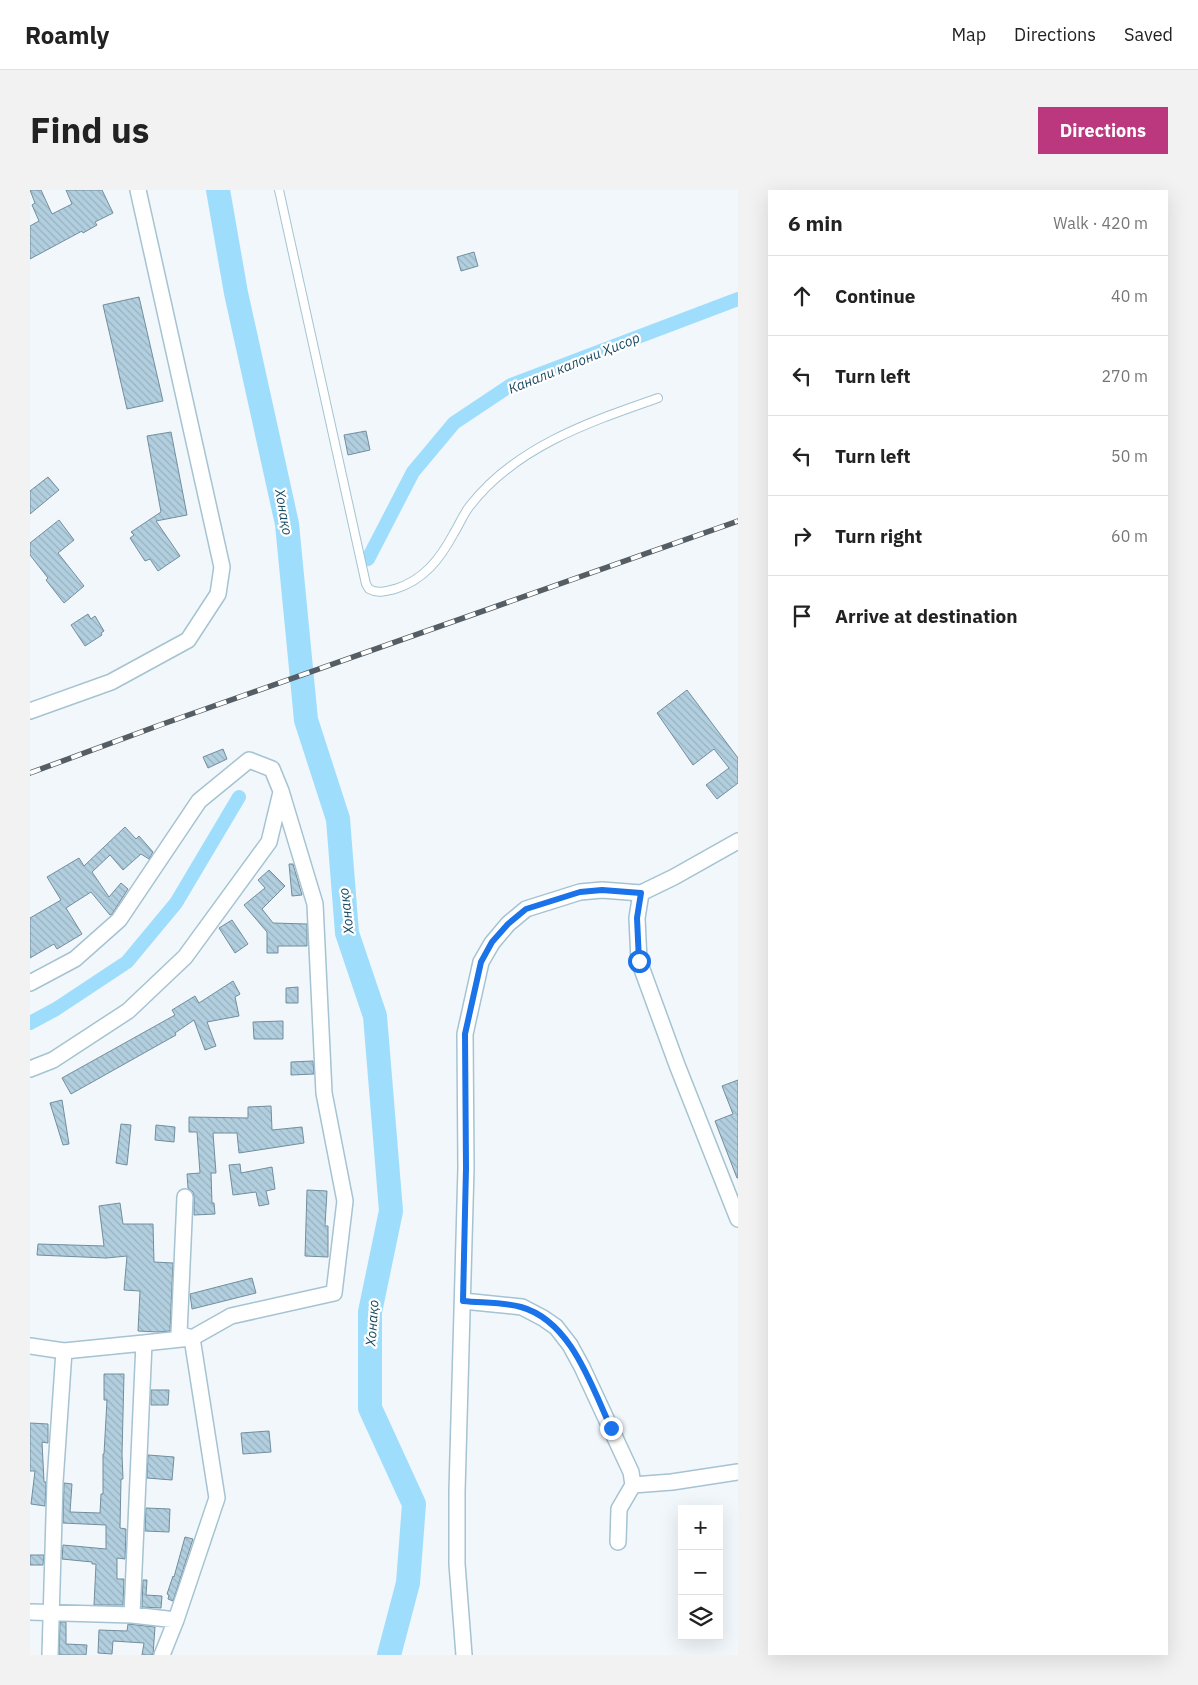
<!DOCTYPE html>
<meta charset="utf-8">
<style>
:root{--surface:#fff;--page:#f2f2f2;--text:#222;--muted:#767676;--line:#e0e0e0;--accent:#bb387e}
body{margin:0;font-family:"IBM Plex Sans",sans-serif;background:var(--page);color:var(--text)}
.controls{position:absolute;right:15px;bottom:15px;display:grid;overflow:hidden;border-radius:0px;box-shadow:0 5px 20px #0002}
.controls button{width:45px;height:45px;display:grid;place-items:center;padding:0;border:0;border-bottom:1px solid var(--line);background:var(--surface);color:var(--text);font:25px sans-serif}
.stop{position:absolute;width:15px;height:15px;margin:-11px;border:4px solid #1a73e8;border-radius:50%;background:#fff}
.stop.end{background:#1a73e8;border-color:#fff;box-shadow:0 1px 5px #0008}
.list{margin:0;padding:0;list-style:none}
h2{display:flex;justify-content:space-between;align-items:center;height:65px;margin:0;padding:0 20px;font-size:21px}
h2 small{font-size:16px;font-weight:400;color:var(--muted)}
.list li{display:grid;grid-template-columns:32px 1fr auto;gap:15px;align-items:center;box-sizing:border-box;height:80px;padding:0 20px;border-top:1px solid var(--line)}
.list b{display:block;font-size:19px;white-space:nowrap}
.list em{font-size:16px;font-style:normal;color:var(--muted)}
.icon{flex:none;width:28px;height:28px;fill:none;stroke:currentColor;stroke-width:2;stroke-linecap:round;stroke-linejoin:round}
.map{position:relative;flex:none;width:708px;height:1465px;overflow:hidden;border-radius:0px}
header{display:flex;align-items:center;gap:30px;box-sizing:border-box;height:70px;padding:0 25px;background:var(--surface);border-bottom:1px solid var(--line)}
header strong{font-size:24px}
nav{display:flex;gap:28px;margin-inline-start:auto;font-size:18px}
.intro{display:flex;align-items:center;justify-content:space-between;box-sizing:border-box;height:120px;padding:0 30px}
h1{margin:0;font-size:35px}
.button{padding:12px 22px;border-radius:0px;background:var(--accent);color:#fff;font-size:18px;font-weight:700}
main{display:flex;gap:30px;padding:0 30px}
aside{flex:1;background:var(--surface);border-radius:0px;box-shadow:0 5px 20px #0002}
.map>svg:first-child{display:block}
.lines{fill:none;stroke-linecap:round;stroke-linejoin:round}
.canal{stroke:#9fddfd;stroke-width:14}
.river{stroke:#9fddfd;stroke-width:24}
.building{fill:url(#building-back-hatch);stroke:#728e9d}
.service-casing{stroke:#a5c3d2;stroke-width:10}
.minor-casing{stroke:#a5c3d2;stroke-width:18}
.service{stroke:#fff;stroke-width:8}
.minor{stroke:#fff;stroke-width:15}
.rail-casing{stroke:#555e64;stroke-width:5.5}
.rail{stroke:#fff;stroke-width:4;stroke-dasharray:11;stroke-linecap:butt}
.route{stroke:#1a73e8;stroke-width:6}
.labels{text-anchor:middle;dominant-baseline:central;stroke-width:4.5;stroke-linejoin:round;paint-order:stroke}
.water-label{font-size:14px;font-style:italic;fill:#184a60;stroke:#fff}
</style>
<header>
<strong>Roamly</strong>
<nav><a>Map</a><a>Directions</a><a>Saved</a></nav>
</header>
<div class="intro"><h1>Find us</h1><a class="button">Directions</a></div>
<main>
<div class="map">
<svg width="708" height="1465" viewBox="0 0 708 1465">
<defs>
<pattern id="building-back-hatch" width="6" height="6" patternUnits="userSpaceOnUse" patternTransform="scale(1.25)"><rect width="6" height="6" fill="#b2cfdf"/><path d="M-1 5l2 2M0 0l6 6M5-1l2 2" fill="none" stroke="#98b1bf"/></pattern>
</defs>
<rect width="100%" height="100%" fill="#f1f7fb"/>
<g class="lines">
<path class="canal" d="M338 369 383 282 424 233 481 195 708 109
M0 833 26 819 97 772 146 713 209 607"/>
<path class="river" d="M188 0 206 103 257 334 276 530 308 629 317 743 345 826 361 1021 340 1122V1218L384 1314 378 1393 359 1465"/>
</g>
<path class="building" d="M0 0H11L22 24 42 14 36 0H72L83 23 65 32 67 35 53 43 52 41 0 69V36L9 31 2 15 5 13Z
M444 62 448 76 431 81 427 67Z
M109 107 133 211 97 219 73 115Z
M336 241 340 260 318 265 314 245Z
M141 242 157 325 126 331 150 366 128 381 120 369 115 371 100 348 104 345 101 342 131 322 117 246Z
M18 287 29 300 0 324V301Z
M29 330 44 350 28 363 54 396 34 413 16 390 18 388 0 365V353Z
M58 424 61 429 65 426 74 441 71 443 72 445 55 456 41 435Z
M657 500 708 568V593L687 609 676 595 699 578 684 559 663 575 627 523Z
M193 559 197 569 178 578 173 567Z
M95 637 106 649 109 646 123 662 119 669 111 664 93 680 80 665 62 682 79 707 91 693 98 699 82 724 80 725 61 702 36 718 52 744 27 759 24 754 0 768V728L31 710 17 687 49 668 54 676Z
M259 674H263L272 705 262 706Z
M239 680 255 696 232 719 243 733 277 734V756H248V763H237V742L214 715 235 698 228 690Z
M202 730 218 754 205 763 189 738Z
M203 791 210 804 205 807 209 826 177 832 186 856 175 860 164 830 145 843 146 845 41 904 32 888 145 825 142 820 165 806 169 813Z
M268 797V813H256V798Z
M253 831V849H224L223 832Z
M283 871 284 884 261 885V872Z
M708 890V988H707L685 931 703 924 692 896Z
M32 910 39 954 33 955 20 913Z
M241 916 242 940 272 937 274 953 209 963 207 943H183L186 983H181L182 1013H184L185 1024 164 1025V1007L163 1002 158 998 157 984 170 983 167 942H159V927L218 928V917Z
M91 934 101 935 97 975 86 973Z
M126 935 145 937 144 952 125 950Z
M210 974 211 983 242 977 245 999 236 1001 239 1014 229 1016 226 1002 203 1005 199 975Z
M277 1000 297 1001 295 1036H298V1067L275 1066Z
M90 1013 93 1034H123L124 1072 143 1073 140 1141 128 1142 108 1141 110 1101 94 1100 97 1066 76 1068 7 1065 8 1054 74 1056 69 1016Z
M222 1088 226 1103 162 1119 160 1104Z
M74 1184H94L92 1264 93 1289H91L90 1338 96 1339 95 1369 87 1368V1389H94L93 1415H64L66 1374H62V1372L32 1369 33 1355 76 1359V1335L33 1333 34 1293 42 1294 40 1322 70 1323 71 1304H73V1264H74L77 1210H74Z
M121 1200H139L138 1215H121Z
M0 1233 18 1234V1253L12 1252 14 1292H16L15 1316 1 1314 5 1281H0Z
M239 1241 241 1262 213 1264 211 1243Z
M118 1265 144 1267 142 1290 117 1288Z
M116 1318 140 1319 139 1342 115 1341Z
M155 1347 163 1349 143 1411 138 1409 139 1405 137 1404 143 1386 144 1387Z
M0 1365H14L13 1375H0Z
M113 1390H117L116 1405 132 1406 131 1418 112 1417Z
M30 1432H36V1454L57 1455 56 1465H29Z
M98 1434 125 1437 123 1465H112L114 1453 83 1451 82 1464 68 1463 69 1440 97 1441Z"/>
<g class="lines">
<defs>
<path id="service" d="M249 0 336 394 339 399C348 404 355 401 365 399 394 390 410 369 424 343 429 335 433 325 439 317 485 257 559 232 628 208"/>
<path id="minor" d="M0 521 81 492 158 450 188 404 192 377 108 0
M611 703 607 728 609 771 647 875 708 1029
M0 793 45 769 89 730 169 611 219 570 242 579 251 601 285 714 294 903 315 1011 304 1103 201 1126 162 1148 187 1308 146 1430 132 1465
M0 879 23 870 98 821 155 767 239 652 251 602
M155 1007 149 1144 162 1148
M433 1111 492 1117 513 1128 526 1137 540 1155 552 1177 601 1282 603 1295 642 1292 708 1282
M114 1153 161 1148
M0 1156 34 1161 114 1153 102 1425 0 1422
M588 1352 589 1319 603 1295
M102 1425 146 1430
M20 1465 25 1292 34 1161
M434 1465 427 1374V1301L436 978 435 844 451 772 462 753 478 734 496 719 550 702 572 700 611 703 644 687 708 651"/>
</defs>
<use href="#service" class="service-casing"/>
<use href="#minor" class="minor-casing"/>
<use href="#service" class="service"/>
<use href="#minor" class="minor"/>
<defs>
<path id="rail" d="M0 583 130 535 708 331"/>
</defs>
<use href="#rail" class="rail-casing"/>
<use href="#rail" class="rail"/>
</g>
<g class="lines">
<path class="route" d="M581 1238C561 1195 541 1131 491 1117 473 1112 452 1113 433 1111L436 978 435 844 451 772 462 752 478 734 496 719 550 702 572 700 611 703 607 728 609 771"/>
</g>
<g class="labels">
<g class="water-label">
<text transform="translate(544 173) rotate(-22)">Канали калони Ҳисор</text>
<text transform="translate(254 322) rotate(80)">Хонақо</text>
<text transform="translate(316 721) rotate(-97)">Хонақо</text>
<text transform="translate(342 1133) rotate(-86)">Хонақо</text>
</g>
</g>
</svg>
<div class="controls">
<button>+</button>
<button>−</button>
<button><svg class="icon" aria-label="layers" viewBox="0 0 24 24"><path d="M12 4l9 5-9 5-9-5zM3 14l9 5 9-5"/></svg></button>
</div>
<div class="stop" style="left:609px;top:771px"></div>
<div class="stop end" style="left:581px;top:1238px"></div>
</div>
<aside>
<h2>6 min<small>Walk · 420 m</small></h2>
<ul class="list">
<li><svg class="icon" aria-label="ahead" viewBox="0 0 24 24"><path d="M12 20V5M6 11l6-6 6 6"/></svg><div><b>Continue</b></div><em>40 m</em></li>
<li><svg class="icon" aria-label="left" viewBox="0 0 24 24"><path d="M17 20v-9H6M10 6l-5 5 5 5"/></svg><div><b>Turn left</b></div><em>270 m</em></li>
<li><svg class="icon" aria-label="left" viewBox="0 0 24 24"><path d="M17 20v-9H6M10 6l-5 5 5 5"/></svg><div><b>Turn left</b></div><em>50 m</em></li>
<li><svg class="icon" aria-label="right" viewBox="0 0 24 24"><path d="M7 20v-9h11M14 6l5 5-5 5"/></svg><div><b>Turn right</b></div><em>60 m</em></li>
<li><svg class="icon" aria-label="arrive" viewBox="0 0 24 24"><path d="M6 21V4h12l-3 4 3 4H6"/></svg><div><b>Arrive at destination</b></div></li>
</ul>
</aside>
</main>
